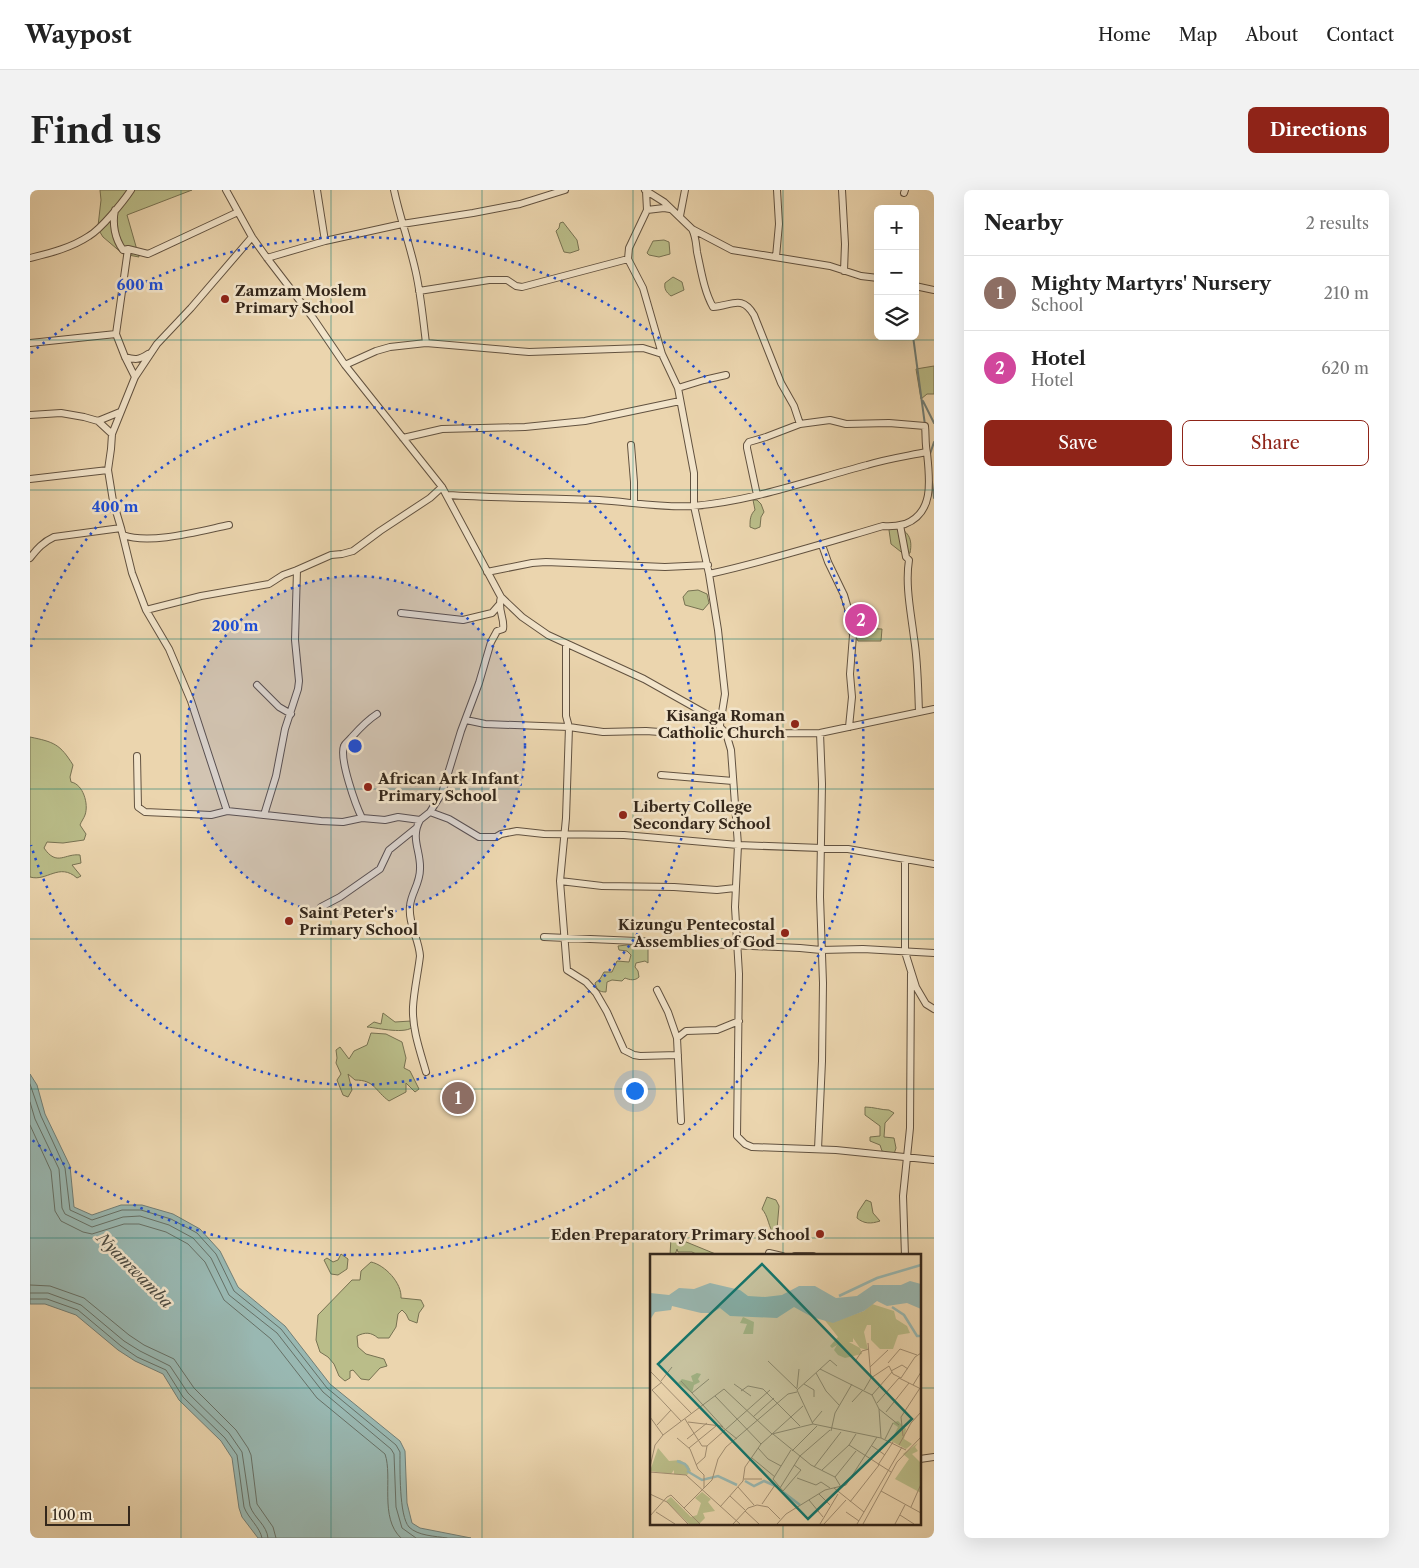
<!DOCTYPE html>
<meta charset="utf-8">
<style>
:root{--surface:#fff;--page:#f2f2f2;--text:#222;--muted:#767676;--line:#e0e0e0;--accent:#8f2418}
body{margin:0;font-family:"Libre Caslon Text",serif;background:var(--page);color:var(--text)}
.controls{position:absolute;right:15px;top:15px;display:grid;overflow:hidden;border-radius:8px;box-shadow:0 5px 20px #0002}
.controls button{width:45px;height:45px;display:grid;place-items:center;padding:0;border:0;border-bottom:1px solid var(--line);background:var(--surface);color:var(--text);font:25px sans-serif}
.scale{position:absolute;left:15px;bottom:12px;width:85px;box-sizing:border-box;padding-left:5px;border:2px solid #34271b;border-top:0;font-size:14px;line-height:18px;white-space:nowrap;color:#34271b;-webkit-text-stroke:4px #f2e4ca;paint-order:stroke}
.you{position:absolute;left:604px;top:900px;width:18px;height:18px;margin:-12px;border:4px solid #fff;border-radius:50%;background:#1a73e8;box-shadow:0 0 0 8px #1a73e833}
.badge{display:grid;place-items:center;width:32px;height:32px;border-radius:50%;background:var(--accent);color:#fff;font-size:16px;font-weight:700}
.pin{position:absolute;translate:-50% -50%;border:2px solid #fff;box-shadow:0 1px 5px #0006}
.list{margin:0;padding:0;list-style:none}
h2{display:flex;justify-content:space-between;align-items:center;height:65px;margin:0;padding:0 20px;font-size:21px}
h2 small{font-size:16px;font-weight:400;color:var(--muted)}
.list li{display:grid;grid-template-columns:32px 1fr auto;gap:15px;align-items:center;box-sizing:border-box;height:75px;padding:0 20px;border-top:1px solid var(--line)}
.list b{display:block;font-size:19px;white-space:nowrap}
.list p{margin:0;font-size:16px;white-space:nowrap;color:var(--muted)}
.list em{font-size:16px;font-style:normal;color:var(--muted)}
.actions{display:flex;gap:10px;padding:15px 20px}
.actions a{flex:1;padding:11px 0;border:1px solid var(--accent);border-radius:8px;text-align:center;font-size:18px;color:var(--accent)}
.actions .main{background:var(--accent);color:#fff}
.icon{flex:none;width:28px;height:28px;fill:none;stroke:currentColor;stroke-width:2;stroke-linecap:round;stroke-linejoin:round}
.map{position:relative;flex:none;width:904px;height:1348px;overflow:hidden;border-radius:8px}
header{display:flex;align-items:center;gap:30px;box-sizing:border-box;height:70px;padding:0 25px;background:var(--surface);border-bottom:1px solid var(--line)}
header strong{font-size:24px}
nav{display:flex;gap:28px;margin-inline-start:auto;font-size:18px}
.intro{display:flex;align-items:center;justify-content:space-between;box-sizing:border-box;height:120px;padding:0 30px}
h1{margin:0;font-size:35px}
.button{padding:12px 22px;border-radius:8px;background:var(--accent);color:#fff;font-size:18px;font-weight:700}
main{display:flex;gap:30px;padding:0 30px}
aside{flex:1;background:var(--surface);border-radius:8px;box-shadow:0 5px 20px #0002}
.map>svg:first-child{display:block}
.green{fill:#babd89;stroke:#777252}
.water{fill:#99b8b2;stroke:#717e76}
.lines{fill:none;stroke-linecap:round;stroke-linejoin:round}
.shore{stroke:#667066;stroke-width:1}
.stream{stroke:#717e76;stroke-width:2}
.minor-casing{stroke:#625240;stroke-width:8}
.minor{stroke:#f2e4ca;stroke-width:6}
.grid{fill:none;stroke:#0f766e;stroke-width:1;stroke-opacity:0.55}
.ring{fill:none;stroke:#1d4ed8;stroke-width:2.5;stroke-dasharray:2.5 5}
.poi-dot{fill:#8f2418;stroke:#f2e4ca;stroke-width:2}
.labels{text-anchor:middle;dominant-baseline:central;stroke-width:5;stroke-linejoin:round;paint-order:stroke}
.poi-label{font-size:15px;font-weight:bold;fill:#34271b;stroke:#f2e4ca;text-anchor:start}
.water-label{font-size:16px;font-style:italic;fill:#4d4b41;stroke:#f2e4ca}
.inset-river{fill:none;stroke:#99b8b2;stroke-width:2.5}
.inset-road{fill:none;stroke:#a28f73;stroke-width:1}
.view{fill:#0f766e;fill-opacity:0.15;stroke:#0f766e;stroke-width:2.5}
.inset-edge{fill:none;stroke:#34271b;stroke-width:2.5}
.centre{fill:#1d4ed8;stroke:#f2e4ca;stroke-width:2.5}
.ring-label{font-size:15px;text-anchor:middle;font-weight:bold;fill:#1d4ed8;stroke:#f2e4ca;stroke-width:5;stroke-linejoin:round;paint-order:stroke}
</style>
<header>
<strong>Waypost</strong>
<nav><a>Home</a><a>Map</a><a>About</a><a>Contact</a></nav>
</header>
<div class="intro"><h1>Find us</h1><a class="button">Directions</a></div>
<main>
<div class="map">
<svg width="904" height="1348" viewBox="0 0 904 1348">
<rect width="100%" height="100%" fill="#ebd5ae"/>
<filter id="stains"><feTurbulence type="fractalNoise" baseFrequency=".004" numOctaves="4"/><feColorMatrix values="0 0 0 0 .2 0 0 0 0 .09 0 0 0 0 .02 0 0 0 .5 -.17"/></filter>
<radialGradient id="worn" r=".72"><stop offset=".6" stop-color="#630" stop-opacity="0"/><stop offset="1" stop-color="#630" stop-opacity=".3"/></radialGradient>
<path class="green" d="M70 0H100L68 36 71 10Z
M103 0H162L97 25 109 67 93 64 73 47 68 39Z
M533 32 547 50 549 60 540 63 534 62 526 41 529 38 530 33Z
M634 50 639 52 640 64 629 67 619 65 617 63 623 51Z
M643 87 652 92 654 100 641 106C636 102 634 99 635 93Z
M904 176V204H897L891 209 886 179Z
M723 310H727L731 314 734 322 731 327 730 337 725 339 720 337C720 330 720 325 725 320Z
M864 335C878 341 883 348 880 363L875 365 861 354 859 340Z
M668 400 677 404 679 413 673 420 655 415 653 407 658 401Z
M822 438 852 439 851 451H828Z
M0 547C24 552 30 554 43 575L40 587 41 592C53 594 59 614 55 625 54 628 51 632 50 635L56 644 54 650 33 653 17 652 14 658C27 677 35 663 50 665L51 673 42 675 51 686 47 688C29 672 17 692 0 687Z
M597 755 618 756V773L615 771 606 773 605 777 608 781 609 787C605 791 600 790 595 788L592 791 582 790 577 792 576 802C569 802 567 800 565 793L570 789 574 782H582L587 771 599 772 601 765 597 761 589 760 588 756Z
M353 823 365 832 381 831 384 836C376 845 349 838 337 837L344 832 351 834Z
M341 843 356 844 372 852 376 868 374 878 380 881 389 899 385 902 376 893V902L359 911C345 901 345 890 325 890L318 884 322 900 318 907 313 905 307 890 311 884 306 873 307 868 306 860 310 857 319 869 324 861 337 855Z
M835 917C844 917 851 920 859 920L864 923 855 933 854 947 864 948 866 958 864 964 852 961 850 955 840 951V947L850 946V936L835 925Z
M737 1007 746 1010 749 1016 747 1039 742 1041C738 1034 738 1026 732 1019Z
M836 1010 841 1012 843 1023 850 1031C841 1034 834 1034 827 1028L828 1022Z
M644 1047 688 1065H668L662 1062H648L647 1059 645 1065H640L641 1048Z
M311 1064 318 1069 317 1079 308 1085 301 1084 294 1070 297 1068 303 1072 308 1070Z
M341 1072C355 1075 372 1093 371 1108L391 1110 394 1116 389 1123 387 1133 379 1130 376 1124 372 1120 368 1124 366 1137 359 1148H348C341 1142 335 1142 327 1146L328 1157 336 1164 354 1169 357 1176 350 1178 339 1190 331 1189 323 1180 320 1181V1188L315 1191 309 1186 304 1174 298 1167 290 1162 286 1150 288 1125 322 1090H330L331 1081Z"/>
<path class="water" d="M0 884 7 895 15 924 40 976 44 1017 62 1025 91 1015H112L143 1024 170 1039 190 1061 208 1097 255 1136 300 1194 370 1251 375 1261 377 1313 382 1333 390 1338 441 1348H228L212 1327 209 1318 202 1268 191 1251 149 1210 133 1184 105 1171 88 1160 46 1125 15 1114H0Z"/>
<g class="lines">
<path class="shore" d="M0 894 11 926 35 978 40 1020 62 1030 92 1020H111L141 1029 167 1043 186 1064 204 1101 251 1139 297 1198 366 1255 370 1262C370 1278 369 1326 379 1337 388 1346 405 1346 417 1348
M0 912 5 929 29 979 32 1018 35 1024 62 1037 93 1027 110 1026 139 1035 163 1048 181 1068 199 1105 247 1143 293 1202 361 1259 364 1264 366 1317 372 1338 386 1348
M0 935 21 981 25 1021 31 1031 53 1042 62 1044 94 1034H109L136 1042 158 1054 175 1072 194 1110 241 1149 287 1208 355 1264C363 1287 349 1328 371 1348
M0 1095 20 1096 54 1108 99 1145 114 1155 144 1169 164 1198 206 1240 218 1258 221 1265 227 1314 243 1337 246 1348
M0 1103H18L51 1115 94 1151 110 1161 140 1176 158 1203 199 1243 212 1262 220 1316C224 1328 237 1335 238 1348
M0 1109H17L48 1120 91 1156 107 1167 136 1180 153 1207 195 1248 207 1265 214 1317C218 1328 230 1337 232 1348"/>
<path class="stream" d="M883 146 895 235
M893 211 904 233
M900 264 904 252
M902 292 904 308"/>
<defs>
<path id="minor" d="M196 0 222 47 237 68 283 128 315 175 412 297 471 407 492 427 518 445 614 489 678 525 696 543 701 560 708 655 705 717 709 784 707 946 715 954 722 957 806 960 904 970
M287 0 295 51
M364 0C370 28 380 55 386 83 391 106 393 129 396 153
M615 0 634 12 662 39 702 60 800 76 831 86 848 88
M812 0 815 54 814 81
M616 1 617 20 599 58 598 69 613 98 632 164 648 198 654 230 664 283V316L679 384 688 440 695 504 690 535
M874 3 875 0
M85 20C82 34 85 49 93 60L98 59 118 64 208 22
M617 20 634 18 640 19
M650 26 655 0
M662 39C666 47 666 54 667 62 671 80 674 101 683 117 703 115 712 105 724 125L751 193 764 216 770 234
M98 59 86 144 95 167 105 187
M746 67 749 34 747 0
M0 68C20 63 41 58 59 46 71 39 93 12 101 0
M237 68 295 51 372 34 443 23 490 14 535 0
M885 96 904 100
M389 101 459 90H477L486 96 492 97 598 69
M0 153 86 144
M95 167C105 170 109 170 118 164
M315 175 346 161 360 157 396 153 499 162 613 158 632 164
M648 198 674 190 696 185
M0 225 31 223 54 227 68 231 90 222
M68 231 82 244
M373 248 412 239 495 237 555 231 650 211
M601 255 604 292V312
M0 289 78 280
M417 305C467 308 518 308 569 310 600 312 632 318 663 316 723 311 780 290 837 275 856 269 877 266 896 262
M870 335 876 367 879 370C875 395 881 423 884 448 888 473 888 497 889 522
M93 345C120 355 170 341 199 335
M792 355 798 372 814 405 819 422 823 445 820 484 822 507 819 537
M0 368C7 359 13 352 24 347L91 338
M457 382 502 373 516 372 635 377 678 375
M679 384C738 371 795 353 853 336 861 337 867 336 875 334 904 323 900 291 897 263 895 254 896 245 895 236L859 233 816 234 800 230 770 234 736 247 719 252 717 255V258L727 305
M116 420 171 406 239 394 253 385 267 380 301 365 312 364 323 361 350 341 400 308 412 297
M371 423 433 430 462 423 469 415
M536 454V526L539 537 536 628 530 691 537 780 556 792 566 803 577 822 594 860 604 865 610 866 648 865
M227 495 249 517 261 524
M436 530 455 534 539 537 573 542 616 541 657 544 790 543 904 519
M107 566 108 617 115 622 181 625 197 621 291 631 313 632 332 628 355 630 368 627 390 630 400 622 412 603 431 541 449 493 461 452 467 441 473 439C475 428 467 420 471 407
M631 585 703 591
M197 621 161 511 139 459 116 420 102 383 91 338 83 311 78 280 81 259 82 244 105 187 127 154 161 118 222 47
M400 622 419 629 449 647H466L471 644 487 641 514 644 594 645 708 655 818 659 904 674
M234 625 246 586 255 539 268 499 269 491 265 450 267 380
M332 628C326 616 309 569 314 556 315 553 319 551 321 548 330 538 336 531 347 524
M390 630C380 648 391 661 390 679 390 694 381 703 380 716 378 734 389 749 390 766 388 783 384 800 383 817 382 839 390 861 396 882
M875 669V762L886 797 896 814 904 819
M530 691 572 696 644 697 687 700 705 698
M291 717 310 707 350 679 359 660 385 639
M514 747 770 758 791 760 833 759 904 763
M627 800 638 822 647 848 651 931
M647 848 656 841 687 840 709 831
M788 959 792 871 793 793 790 707 792 594 790 543
M739 1063 752 1066
M765 1066H783
M875 1066 873 1006 880 938 881 784
M890 1269 904 1267"/>
</defs>
<use href="#minor" class="minor-casing"/>
<use href="#minor" class="minor"/>
</g>
<path class="grid" d="M151 0V1348M301 0V1348M452 0V1348M603 0V1348M753 0V1066M0 150H904M0 300H904M0 449H904M0 599H904M0 749H904M0 899H904M0 1048H904M0 1198H622M890 1198H904M753 1334V1348"/>
<circle cx="325" cy="556" r="170" fill="#1d4ed8" fill-opacity=".12"/>
<g class="ring">
<circle cx="325" cy="556" r="170"/>
<path d="M1 457A339 339 0 1 1 1 655"/>
<path d="M1 163A509 509 0 1 1 1 949"/>
</g>
<g class="poi-dot">
<circle cx="195" cy="109" r="5"/>
<circle cx="765" cy="534" r="5"/>
<circle cx="338" cy="597" r="5"/>
<circle cx="593" cy="625" r="5"/>
<circle cx="259" cy="731" r="5"/>
<circle cx="755" cy="743" r="5"/>
<circle cx="790" cy="1044" r="5"/>
</g>
<g class="labels">
<g class="poi-label">
<text x="205" y="100">Zamzam Moslem<tspan x="205" dy="17">Primary School</tspan></text>
<text x="755" y="525" text-anchor="end">Kisanga Roman<tspan x="755" dy="17">Catholic Church</tspan></text>
<text x="348" y="588">African Ark Infant<tspan x="348" dy="17">Primary School</tspan></text>
<text x="603" y="616">Liberty College<tspan x="603" dy="17">Secondary School</tspan></text>
<text x="269" y="722">Saint Peter's<tspan x="269" dy="17">Primary School</tspan></text>
<text x="745" y="734" text-anchor="end">Kizungu Pentecostal<tspan x="745" dy="17">Assemblies of God</tspan></text>
<text x="780" y="1044" text-anchor="end">Eden Preparatory Primary School</text>
</g>
<g class="water-label">
<text transform="translate(105 1080) rotate(45)">Nyamwamba</text>
</g>
</g>
<g transform="translate(620 1064)">
<rect width="271" height="271" fill="#ebd5ae"/>
<path d="M222 50 244 57 246 65 257 72 260 79 248 81 243 95H230L221 86V71H217L214 78 218 96 210 94 203 84V88H199L210 94 212 100 195 104 188 101 184 96 187 91 182 94 180 92 188 83 173 64 183 68 214 57ZM93 63 104 68 103 80H93L97 70 90 69ZM47 119 51 120 48 125 50 128 44 131 42 139 28 129 32 125 43 128 41 122ZM248 167 256 175 254 185 262 190 256 195 241 187 248 173 242 169ZM268 189 265 193 268 197 262 200 271 209V239L245 225 259 205 253 200ZM8 194 19 207 30 206 38 211 41 217 37 221 24 220V216L21 220 0 217ZM52 238 61 245 58 248 65 257 53 259 55 264 49 270H39L16 247 21 243 41 263 47 261 51 249 45 244Z" fill="#babd89"/>
<path d="M260 27 271 30V55L257 49 237 52 227 47 214 57 183 69 162 63 144 53 127 64 80 62 70 54 62 59H51L22 52 21 56 5 58 0 66V39L19 41 29 34 44 35 60 29 90 36 98 42 115 43 132 41 149 32H165L186 44 207 42 223 31H251Z" fill="#99b8b2"/>
<path class="inset-river" d="M189 42 227 24 271 11M242 53 254 61 267 82H271M27 207 35 210 39 216M37 217 52 226 68 222 87 231M95 227 104 232 114 227 128 233M133 238 150 251"/>
<path class="inset-road" d="M206 106 212 97 219 95M118 107 147 135M238 109 250 95 267 101M220 113 238 96M170 115 222 141 229 155 231 184M0 117 42 160M241 117 252 111 258 115M166 119 176 137 189 151M221 124 239 112 243 120 251 124 265 103 271 99M11 127 22 113M31 127 73 173M12 128 2 136 31 167M84 130 101 142M154 130 164 136V143M263 131 271 118M147 134 149 115M214 136 221 124 218 89M91 137 98 132 113 135 150 172M42 139 59 125M222 141 242 118M65 142 111 190M202 148 213 136M227 149 249 124 271 135M229 155 249 171M236 158 259 129M0 163 13 181M103 163 124 144M35 165 52 192H57M38 168 71 172 87 185M162 169 172 157M163 170 147 136 180 106 187 112M7 171 21 156M181 177 185 159 202 130M123 180 161 211 185 223 191 233M253 182 251 163 270 134M27 184 40 195 48 215 54 221V234M37 185 57 169M235 185 243 169M199 191 241 218M249 191 261 169 271 158M222 192 235 201M39 194 66 172M108 194 118 205 131 212M141 196 123 225 133 237 151 216 144 211M142 197 167 172M102 204 125 223M46 211 55 203 57 192 120 136M228 211 243 188M0 213 5 191 13 181 74 135 122 180 163 170 231 184 256 196M164 213 191 178M172 216 199 191 206 180M0 218 36 221 90 270M185 223 206 197M147 224 166 231 171 228 180 234M94 225H112M88 233 104 251M130 234 150 202 180 176M184 234 214 258M231 237 271 259M0 240 17 248 38 270M169 240 180 251M80 242 95 256M17 243 21 241 50 270M159 246 173 263M200 248 229 211M112 250 125 231M70 253 93 227 95 213 111 190 153 152M261 253 271 230M34 254 62 226 68 205 76 193 138 140 147 138M95 257 109 270M6 258 25 270M196 258 209 267M250 261 264 270M0 262 17 243M83 270 98 254 107 251 118 253 130 265M127 270 136 260 175 236 196 231 227 183M170 270 188 240M174 270 196 246M207 270 252 193M213 270 247 208 271 183M245 270 255 251"/>
<path class="view" d="M112 10 262 165 158 265 8 110Z"/>
<rect width="271" height="271" class="inset-edge"/>
</g>
<circle cx="325" cy="556" r="8" class="centre"/>
<g class="ring-label">
<text x="110" y="100">600 m</text>
<text x="85" y="322">400 m</text>
<text x="205" y="441">200 m</text>
</g>
<rect width="100%" height="100%" filter="url(#stains)"/>
<rect width="100%" height="100%" fill="url(#worn)"/>
</svg>
<div class="controls">
<button>+</button>
<button>−</button>
<button><svg class="icon" aria-label="layers" viewBox="0 0 24 24"><path d="M12 4l9 5-9 5-9-5zM3 14l9 5 9-5"/></svg></button>
</div>
<div class="scale">100 m</div>
<div class="you"></div>
<div class="pin badge" style="left:428px;top:908px;background:#8d6e63">1</div>
<div class="pin badge" style="left:831px;top:430px;background:#d1479c">2</div>
</div>
<aside>
<h2>Nearby<small>2 results</small></h2>
<ul class="list">
<li><span class="badge" style="background:#8d6e63">1</span><div><b>Mighty Martyrs' Nursery</b><p>School</p></div><em>210 m</em></li>
<li><span class="badge" style="background:#d1479c">2</span><div><b>Hotel</b><p>Hotel</p></div><em>620 m</em></li>
</ul>
<div class="actions"><a class="main">Save</a><a>Share</a></div>
</aside>
</main>
